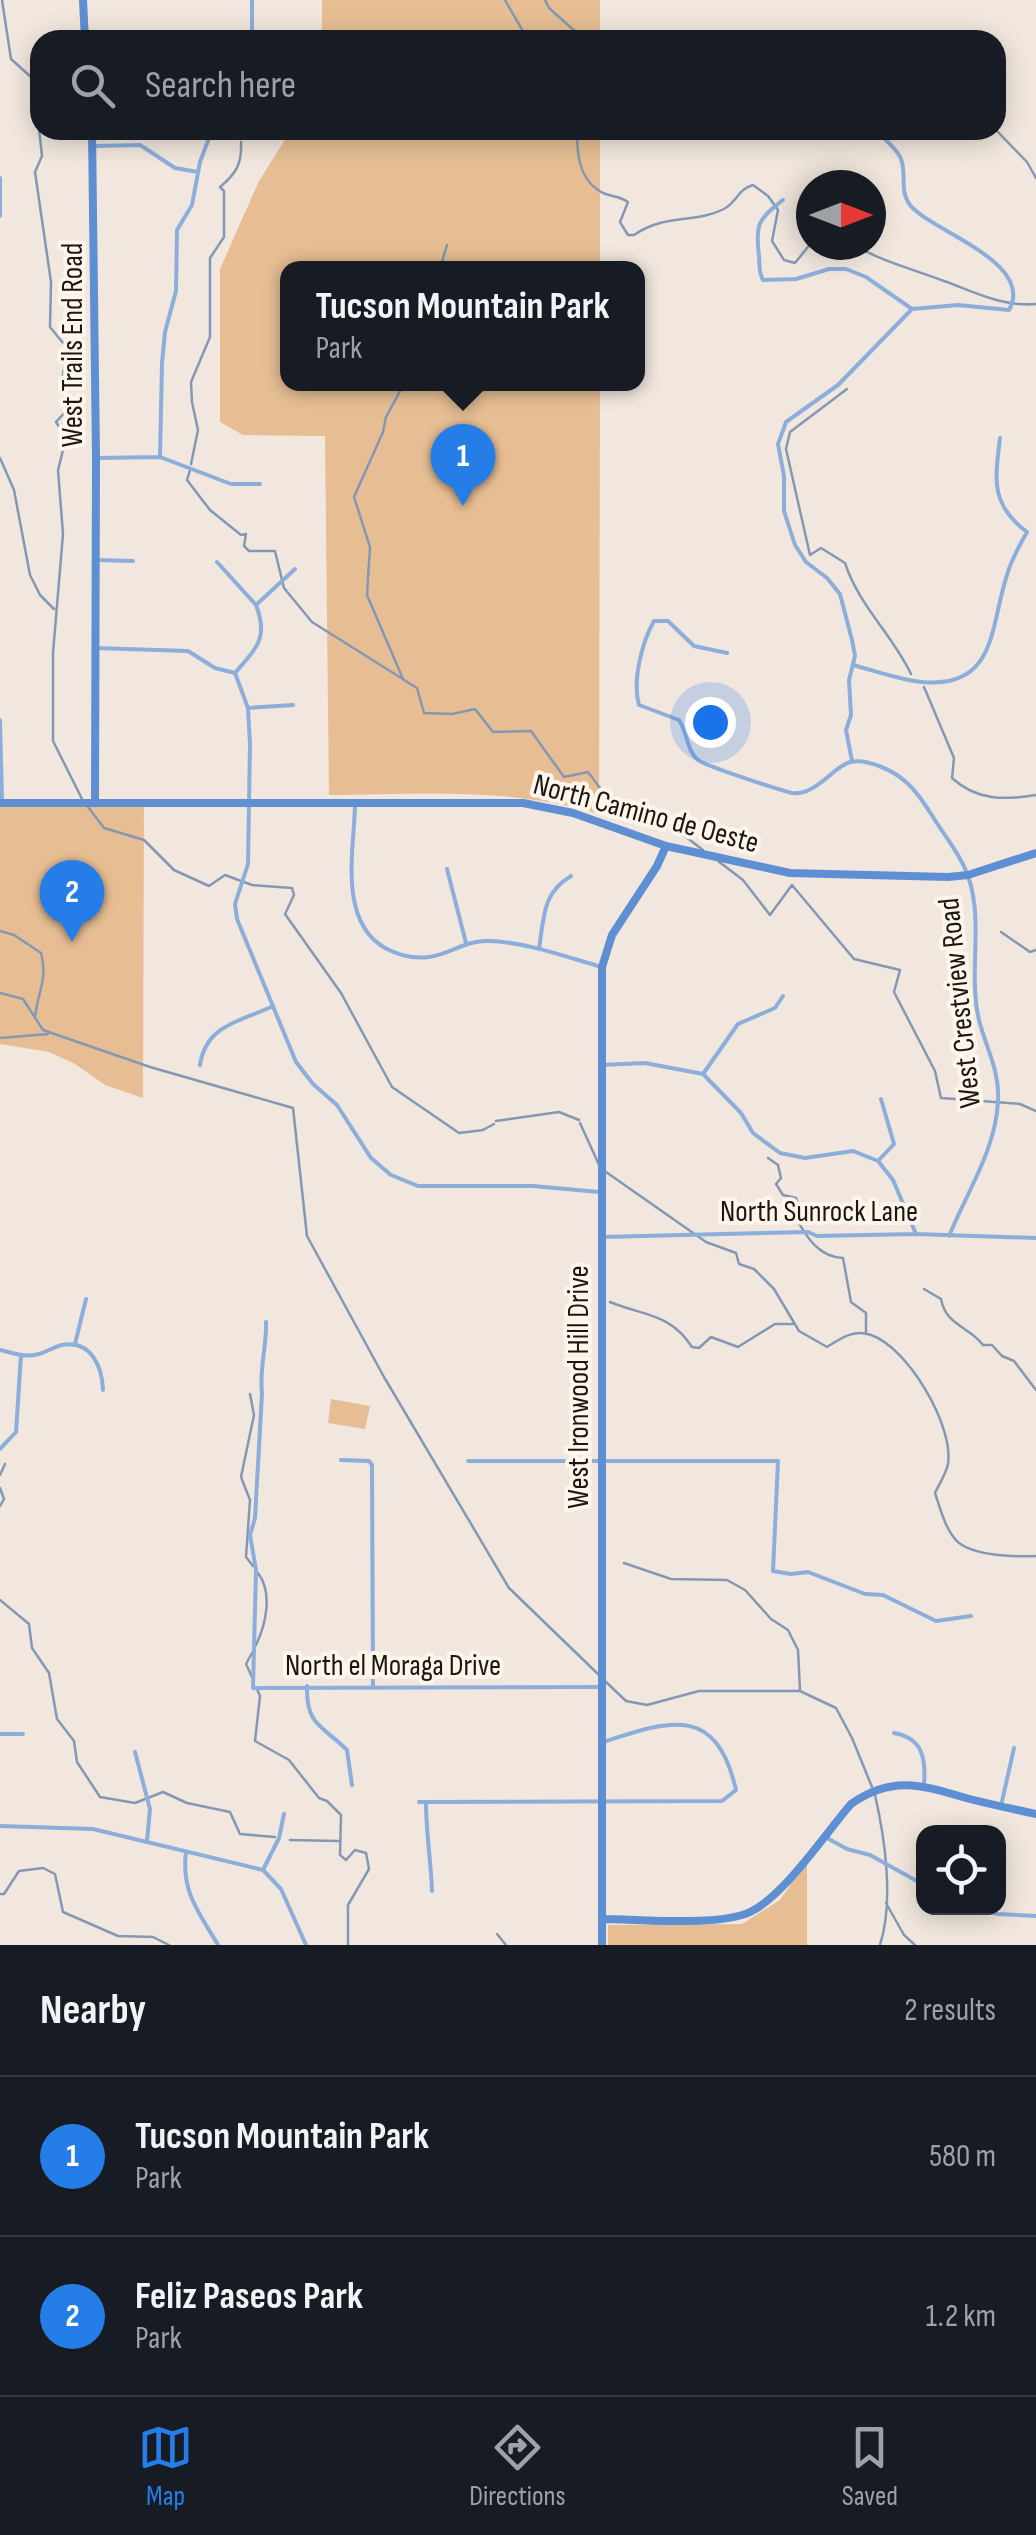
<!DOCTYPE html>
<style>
:root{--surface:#171b24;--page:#20242c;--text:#f1f3f6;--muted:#9ea1a6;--line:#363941;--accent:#257ee8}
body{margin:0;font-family:"Sofia Sans Condensed",sans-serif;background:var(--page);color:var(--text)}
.controls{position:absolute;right:30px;bottom:30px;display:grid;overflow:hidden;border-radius:20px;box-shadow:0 5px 25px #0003}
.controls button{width:90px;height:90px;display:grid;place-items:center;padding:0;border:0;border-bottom:2px solid var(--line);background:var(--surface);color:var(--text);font:50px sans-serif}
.compass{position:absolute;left:796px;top:170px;width:90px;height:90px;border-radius:50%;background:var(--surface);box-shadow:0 5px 25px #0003;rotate:90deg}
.you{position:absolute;left:710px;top:722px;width:35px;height:35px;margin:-25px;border:8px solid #fff;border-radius:50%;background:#1a73e8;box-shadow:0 0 0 15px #1a73e833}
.badge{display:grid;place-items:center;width:65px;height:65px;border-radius:50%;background:var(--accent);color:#fff;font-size:32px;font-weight:700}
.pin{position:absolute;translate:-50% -82px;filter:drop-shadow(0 2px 5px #0008)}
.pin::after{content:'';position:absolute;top:52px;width:35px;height:30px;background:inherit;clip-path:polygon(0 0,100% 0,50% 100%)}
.popup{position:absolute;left:280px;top:261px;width:365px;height:130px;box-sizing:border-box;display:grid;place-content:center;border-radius:20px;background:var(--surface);filter:drop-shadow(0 2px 8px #0005);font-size:32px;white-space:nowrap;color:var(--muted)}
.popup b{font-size:38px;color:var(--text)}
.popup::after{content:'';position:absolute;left:50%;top:100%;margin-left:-20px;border:20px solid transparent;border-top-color:var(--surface)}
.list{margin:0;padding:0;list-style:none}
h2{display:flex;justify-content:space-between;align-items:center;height:130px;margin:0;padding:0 40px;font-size:42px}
h2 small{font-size:32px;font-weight:400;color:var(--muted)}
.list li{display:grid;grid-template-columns:65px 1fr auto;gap:30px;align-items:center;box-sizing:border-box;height:160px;padding:0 40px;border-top:2px solid var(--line)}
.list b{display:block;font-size:38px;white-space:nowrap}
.list p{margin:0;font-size:32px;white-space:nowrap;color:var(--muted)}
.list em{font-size:32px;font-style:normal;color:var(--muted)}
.icon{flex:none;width:55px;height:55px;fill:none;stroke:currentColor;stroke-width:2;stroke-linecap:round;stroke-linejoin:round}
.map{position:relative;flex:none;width:1036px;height:1945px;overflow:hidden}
.search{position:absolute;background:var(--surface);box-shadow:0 5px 25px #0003;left:30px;right:30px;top:30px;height:110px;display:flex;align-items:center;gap:25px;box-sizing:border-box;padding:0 35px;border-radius:30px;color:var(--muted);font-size:38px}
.sheet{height:450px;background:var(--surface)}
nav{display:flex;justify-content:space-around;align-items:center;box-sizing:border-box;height:140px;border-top:2px solid var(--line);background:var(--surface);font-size:28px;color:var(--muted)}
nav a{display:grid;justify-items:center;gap:5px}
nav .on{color:var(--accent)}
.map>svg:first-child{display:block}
.green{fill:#e7be93}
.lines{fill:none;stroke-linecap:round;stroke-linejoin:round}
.stream{stroke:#8498b4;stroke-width:2.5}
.street{stroke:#8caedb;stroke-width:4}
.secondary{stroke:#5d8fd2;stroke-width:8}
.labels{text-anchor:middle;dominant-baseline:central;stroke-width:8;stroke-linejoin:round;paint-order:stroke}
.street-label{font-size:30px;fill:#1a1714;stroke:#fef5eb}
</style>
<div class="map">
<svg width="1036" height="1945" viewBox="0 0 1036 1945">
<rect width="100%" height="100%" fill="#f1e7de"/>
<path class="green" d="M322 0H600V40H322Z
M291 130H600V268H288V384H600L599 814C511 787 419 794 329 795L325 436 243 435 220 422V269L259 181Z
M0 806H144L143 1098 105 1085 75 1064 49 1052 0 1044Z
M331 1399 370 1406 365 1429 328 1423Z
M807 1861V1945H608V1925L742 1924 780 1900Z"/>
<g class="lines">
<path class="stream" d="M2 0 11 59 31 77 36 101 42 156 35 172 51 282 50 327 68 349 63 374 66 411 56 422 66 438 58 470 63 534 53 653V741L83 801
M505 0 528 40
M545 0 549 8 578 34V40
M577 130C577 151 578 177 598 190 607 197 618 195 628 202L620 222 628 235H634C666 213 694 224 724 209 737 202 738 189 753 185L768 196 778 210 772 241 784 260 795 263 811 243
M996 130 1027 162 1036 178
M854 245C883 262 913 269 944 281 975 292 1002 307 1036 304
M440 268 447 245
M847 389 790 432 786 449 810 555 821 548 845 563C859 606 892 634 911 674
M0 458 14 490 30 575 40 595 54 609
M191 464 198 430 192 402 191 382 210 337V258L224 237V191L220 187C237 173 242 163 241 142
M190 470 187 480 210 510 241 535 246 534 244 546 249 551H275L284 588 312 622 417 688 424 713 452 714 475 709 493 732 531 731 564 777 588 772 603 792 661 818 703 850
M403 679 367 595 370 547 354 497 383 432 386 417 404 384
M924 687 954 758 952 778C977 801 1005 800 1036 795
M88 807 104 828 144 840 174 870 209 886 225 875 252 885 292 888 294 895 285 914 341 993 392 1087 459 1133 483 1130 494 1124
M718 861 743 880 770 915 792 885 854 959 900 970 894 992 935 1071 941 1098 1020 1104 1036 1111
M0 931 14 935 41 953C48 980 38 990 35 1017
M1001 932 1030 952 1036 950
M0 993 23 999 43 1030 150 1067 293 1108 307 1236 384 1377 509 1588 599 1675
M0 1038 48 1034
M496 1121 559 1112 579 1120
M580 1123 600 1167
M768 1158 778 1165 781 1178 776 1184 783 1195 796 1198 801 1212 796 1218C807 1238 819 1257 843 1258L851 1302 866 1313V1334
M606 1172 706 1242 736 1253 739 1264 754 1269 774 1289 799 1331 827 1347C841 1338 854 1329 871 1335 907 1347 954 1425 948 1464 946 1474 939 1484 935 1493 940 1508 946 1532 959 1543 976 1556 1015 1557 1036 1556
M924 1289 941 1299C946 1326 969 1326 983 1345H992L1002 1356 1014 1361 1036 1390
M610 1302C644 1316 670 1313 692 1347L699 1348 711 1337 738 1347 775 1324H795
M250 1394 254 1415 241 1477 250 1500 246 1557 253 1566
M0 1475 5 1464
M0 1488 4 1499 0 1506
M624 1563 671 1579 727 1580 745 1590 771 1619 788 1630 798 1650 800 1690
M0 1600 29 1624 32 1648 49 1673 57 1719 74 1741 77 1762 100 1797 135 1803 163 1792 187 1803 230 1812 240 1834 275 1837
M256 1645C266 1624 273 1593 258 1573
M252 1677 246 1664 252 1653
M605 1681 626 1701 647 1705 699 1691H800L836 1708 852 1738 872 1787
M257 1689 260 1696 255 1741 289 1760 319 1798 327 1801 341 1815 340 1855 346 1860 355 1850 366 1853 369 1869 348 1905V1945
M875 1795C885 1838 894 1902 880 1945
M290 1840 338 1841
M0 1894H4L19 1871 43 1868 55 1874 63 1912 118 1936 153 1937 169 1945
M886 1903 904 1935 915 1945
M497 1934 506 1945"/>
<path class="street" d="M252 0V40
M836 40 845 34 853 40
M94 146 140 145 175 168 198 172
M0 178V216
M783 200C758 219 755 225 759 256 760 266 758 271 763 280L796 279 829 269H846L866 277 912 309
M160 457 162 363 165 332 176 291 177 230 192 205 200 162 212 130
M96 458 160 457 231 484H260
M96 560 133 561
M217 562 256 605
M95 648 188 651 215 668 235 673 248 708 250 744 248 864 235 904 237 919 296 1062 313 1084 337 1105 371 1158 391 1175 418 1186H533L599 1192
M727 653 694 646 668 621H654C642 642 632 681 639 705L679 720C687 732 687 751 698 760 705 766 780 790 792 793 797 794 801 793 807 791 838 777 839 750 879 766 906 776 918 793 933 817 944 835 961 855 968 876 984 921 968 973 979 1020 986 1048 1000 1071 998 1101 996 1149 967 1192 949 1236
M853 665C876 671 899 680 922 682 997 689 990 626 1007 575 1011 560 1019 546 1027 532 990 504 995 480 1000 438
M235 673C256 648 269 639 256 605L295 569
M248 708 293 705
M0 720 2 800
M852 761 846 730 851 715 849 680 855 656 852 640 840 594 827 578 806 562 795 545 784 511V476L778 444 786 422 838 385 912 309 958 305 1009 310C1036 262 929 230 910 205 899 190 907 175 901 159 897 148 883 138 875 130
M355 805C354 850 338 921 385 948 398 955 414 959 429 957 450 954 466 940 489 941 526 942 566 957 602 967
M447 869 466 943
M539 949C544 918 542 893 571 876
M200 1065C206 1025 239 1022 271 1007
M602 1065 645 1063 703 1074 741 1113 753 1133 780 1153 805 1158 853 1151 878 1161
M703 1074 738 1024 775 1008 783 996
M881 1099 894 1144 878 1161 893 1180 916 1234
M602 1237 808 1232 817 1236 916 1234 1036 1238
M266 1322C267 1346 259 1369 262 1393L255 1518 250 1535 256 1570 253 1688 602 1687
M75 1344 86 1299
M0 1350C13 1353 26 1358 39 1354 47 1352 53 1347 62 1345 91 1340 102 1366 103 1390
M0 1449 16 1432 21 1355
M341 1460 369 1461 372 1465 373 1686
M468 1461H778L773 1571 791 1574 808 1572 865 1594 883 1595 936 1621 971 1616
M307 1686C306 1726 322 1725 347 1750L352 1785
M894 1733C923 1738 926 1759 924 1784
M0 1734H23
M135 1752 150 1809 147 1841
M419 1802 722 1801 736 1790C716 1703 669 1721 603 1742
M426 1802C426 1833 431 1861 432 1891
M1001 1806 1014 1748
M0 1826 93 1829 263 1870 281 1889 306 1945
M827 1838 847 1849 870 1855 924 1885
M186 1852C181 1892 199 1912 218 1945
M263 1870 279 1838 284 1814
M965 1908 998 1914 1036 1916"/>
<path class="secondary" d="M83 0 85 40
M92 130 96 458 95 803
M0 803H523L573 813 666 846 790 873 948 877 968 875 1036 853
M602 1919C640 1919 718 1927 750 1912 784 1896 825 1834 851 1804 892 1775 922 1785 966 1798 989 1804 1013 1809 1036 1814
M602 1945V967L612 935 657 866 666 846"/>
</g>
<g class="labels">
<g class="street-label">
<text transform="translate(73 345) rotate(-90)">West Trails End Road</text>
<text transform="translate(646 814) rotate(15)">North Camino de Oeste</text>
<text transform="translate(960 1003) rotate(-96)">West Crestview Road</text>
<text x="819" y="1212">North Sunrock Lane</text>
<text transform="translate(579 1387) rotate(-90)">West Ironwood Hill Drive</text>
<text x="393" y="1666">North el Moraga Drive</text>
</g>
</g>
</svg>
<div class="controls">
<button><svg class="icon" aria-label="locate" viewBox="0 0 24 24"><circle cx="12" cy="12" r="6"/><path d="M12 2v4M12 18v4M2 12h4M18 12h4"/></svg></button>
</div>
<svg class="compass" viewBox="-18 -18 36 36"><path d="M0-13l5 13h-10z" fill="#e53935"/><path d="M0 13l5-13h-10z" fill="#9ea1a6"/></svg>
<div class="you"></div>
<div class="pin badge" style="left:463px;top:506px">1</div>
<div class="popup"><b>Tucson Mountain Park</b>Park</div>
<div class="pin badge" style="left:72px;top:942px">2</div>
<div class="search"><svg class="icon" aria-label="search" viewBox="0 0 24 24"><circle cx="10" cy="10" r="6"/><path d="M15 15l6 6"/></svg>Search here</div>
</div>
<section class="sheet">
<h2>Nearby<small>2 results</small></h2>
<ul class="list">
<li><span class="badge">1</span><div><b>Tucson Mountain Park</b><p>Park</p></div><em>580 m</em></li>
<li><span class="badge">2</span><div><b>Feliz Paseos Park</b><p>Park</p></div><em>1.2 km</em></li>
</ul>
</section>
<nav>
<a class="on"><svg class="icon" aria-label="map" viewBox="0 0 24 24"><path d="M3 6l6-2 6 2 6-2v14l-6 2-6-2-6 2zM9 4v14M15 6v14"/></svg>Map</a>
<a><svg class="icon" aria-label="directions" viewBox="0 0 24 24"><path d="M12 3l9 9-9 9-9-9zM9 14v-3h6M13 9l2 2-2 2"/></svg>Directions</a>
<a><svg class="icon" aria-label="saved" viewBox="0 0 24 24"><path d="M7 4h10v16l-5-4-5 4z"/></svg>Saved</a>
</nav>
